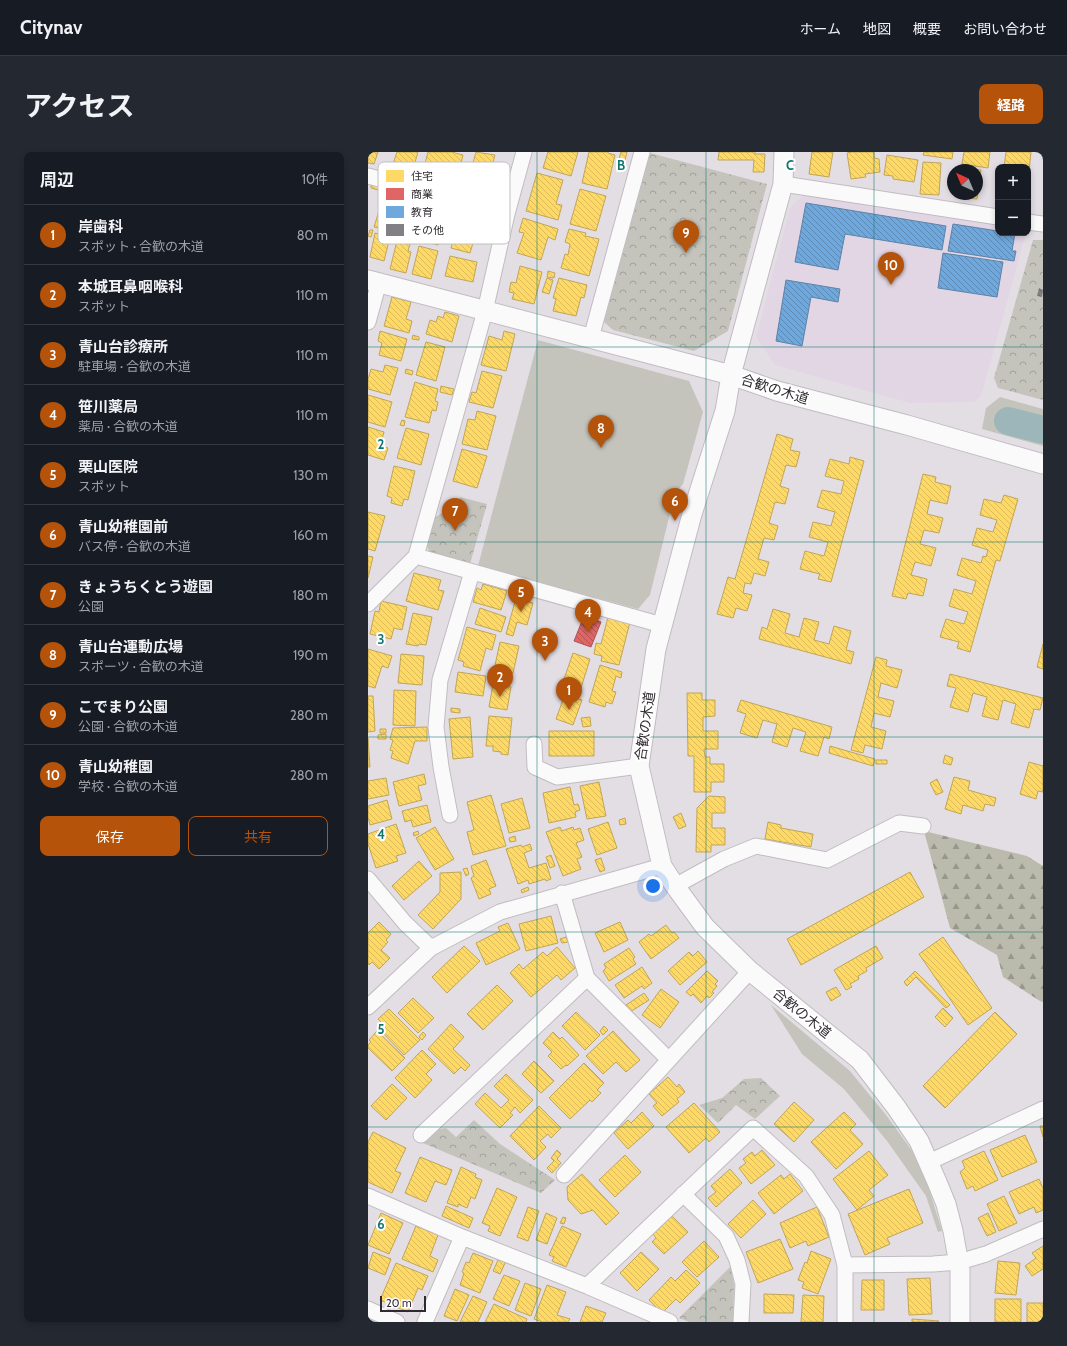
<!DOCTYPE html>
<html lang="ja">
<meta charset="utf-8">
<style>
:root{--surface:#171b24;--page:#242831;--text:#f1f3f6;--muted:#9ea1a6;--line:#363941;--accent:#b45309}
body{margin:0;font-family:Cabin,"Noto Sans JP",sans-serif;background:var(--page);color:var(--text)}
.controls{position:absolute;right:12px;top:12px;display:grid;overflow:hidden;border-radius:8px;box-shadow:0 2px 6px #0003}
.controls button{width:36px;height:36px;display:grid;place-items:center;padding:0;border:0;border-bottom:1px solid var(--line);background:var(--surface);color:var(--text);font:20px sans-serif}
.compass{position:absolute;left:579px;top:12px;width:36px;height:36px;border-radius:50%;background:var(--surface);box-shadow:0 2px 6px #0003;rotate:316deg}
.scale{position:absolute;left:12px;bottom:10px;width:46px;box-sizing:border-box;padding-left:4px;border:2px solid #2f2b30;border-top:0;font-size:11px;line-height:14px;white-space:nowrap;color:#2f2b30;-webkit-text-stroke:3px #fff;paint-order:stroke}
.you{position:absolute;left:285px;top:734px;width:14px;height:14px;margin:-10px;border:3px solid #fff;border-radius:50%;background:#1a73e8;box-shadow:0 0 0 6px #1a73e833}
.badge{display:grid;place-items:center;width:26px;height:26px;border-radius:50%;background:var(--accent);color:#fff;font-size:13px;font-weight:700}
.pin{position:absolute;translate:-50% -33px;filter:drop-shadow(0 1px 2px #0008)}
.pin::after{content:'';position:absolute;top:21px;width:14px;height:12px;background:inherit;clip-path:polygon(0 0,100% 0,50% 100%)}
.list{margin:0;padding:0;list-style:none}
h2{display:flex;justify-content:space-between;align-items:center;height:52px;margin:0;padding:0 16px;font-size:17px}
h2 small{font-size:13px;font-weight:400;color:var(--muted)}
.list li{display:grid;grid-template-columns:26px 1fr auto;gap:12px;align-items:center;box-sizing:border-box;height:60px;padding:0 16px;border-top:1px solid var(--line)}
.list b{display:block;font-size:15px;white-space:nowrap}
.list p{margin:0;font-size:13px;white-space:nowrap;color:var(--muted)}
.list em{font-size:13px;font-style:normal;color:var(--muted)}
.actions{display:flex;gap:8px;padding:12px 16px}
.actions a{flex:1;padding:9px 0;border:1px solid var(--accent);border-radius:8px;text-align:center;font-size:14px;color:var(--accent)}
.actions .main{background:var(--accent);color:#fff}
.map{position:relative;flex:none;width:675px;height:1170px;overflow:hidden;border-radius:8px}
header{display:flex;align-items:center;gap:24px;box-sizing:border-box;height:56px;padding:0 20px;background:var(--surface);border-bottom:1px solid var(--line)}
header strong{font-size:19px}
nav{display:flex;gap:22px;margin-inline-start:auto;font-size:14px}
.intro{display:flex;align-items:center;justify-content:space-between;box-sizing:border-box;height:96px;padding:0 24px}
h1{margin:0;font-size:28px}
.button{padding:10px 18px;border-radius:8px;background:var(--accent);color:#fff;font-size:14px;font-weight:700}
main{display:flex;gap:24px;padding:0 24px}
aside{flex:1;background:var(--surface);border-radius:8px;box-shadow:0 2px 6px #0003}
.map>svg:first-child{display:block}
.built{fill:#e2d6e4}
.green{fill:#c4c4bc}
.forest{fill:url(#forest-firs)}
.park{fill:url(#park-crowns)}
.homes{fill:url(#homes-back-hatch);stroke:#c1a556}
.shops{fill:url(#shops-back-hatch);stroke:#ab5456}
.schools{fill:url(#schools-back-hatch);stroke:#5c82a8}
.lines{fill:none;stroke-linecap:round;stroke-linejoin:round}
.river{stroke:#9db6b9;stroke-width:28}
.building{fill:url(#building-back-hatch)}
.minor-casing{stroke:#c0bcc0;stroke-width:17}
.tertiary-casing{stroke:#c0bcc0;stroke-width:21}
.minor{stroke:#fbfafb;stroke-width:15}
.tertiary{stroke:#fbfafb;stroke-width:19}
.grid{fill:none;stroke:#0f766e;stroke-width:1;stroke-opacity:0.55}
.labels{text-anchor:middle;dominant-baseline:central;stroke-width:4;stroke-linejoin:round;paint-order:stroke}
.street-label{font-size:14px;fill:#2f2b30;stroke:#fff}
.key{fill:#fff;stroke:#c1bfc1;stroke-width:1}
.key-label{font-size:11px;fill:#2f2b30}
.grid-label{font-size:13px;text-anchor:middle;font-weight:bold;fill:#0f766e;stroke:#fff;stroke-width:4;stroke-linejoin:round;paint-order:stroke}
</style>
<header>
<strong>Citynav</strong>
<nav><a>ホーム</a><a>地図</a><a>概要</a><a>お問い合わせ</a></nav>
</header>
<div class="intro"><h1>アクセス</h1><a class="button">経路</a></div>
<main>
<aside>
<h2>周辺<small>10件</small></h2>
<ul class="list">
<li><span class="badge">1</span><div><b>岸歯科</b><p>スポット · 合歓の木道</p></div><em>80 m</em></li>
<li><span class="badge">2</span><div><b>本城耳鼻咽喉科</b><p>スポット</p></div><em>110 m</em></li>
<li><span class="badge">3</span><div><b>青山台診療所</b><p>駐車場 · 合歓の木道</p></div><em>110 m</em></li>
<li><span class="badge">4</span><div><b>笹川薬局</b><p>薬局 · 合歓の木道</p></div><em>110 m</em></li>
<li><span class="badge">5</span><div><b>栗山医院</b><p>スポット</p></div><em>130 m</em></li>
<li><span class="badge">6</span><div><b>青山幼稚園前</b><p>バス停 · 合歓の木道</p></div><em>160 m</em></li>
<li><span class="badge">7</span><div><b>きょうちくとう遊園</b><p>公園</p></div><em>180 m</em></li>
<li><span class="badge">8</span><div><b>青山台運動広場</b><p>スポーツ · 合歓の木道</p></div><em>190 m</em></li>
<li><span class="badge">9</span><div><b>こでまり公園</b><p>公園 · 合歓の木道</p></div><em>280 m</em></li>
<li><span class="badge">10</span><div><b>青山幼稚園</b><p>学校 · 合歓の木道</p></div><em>280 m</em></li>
</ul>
<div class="actions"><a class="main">保存</a><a>共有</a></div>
</aside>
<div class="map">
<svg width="675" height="1170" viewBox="0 0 675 1170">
<defs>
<pattern id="forest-firs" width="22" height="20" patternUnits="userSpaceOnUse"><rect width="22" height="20" fill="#babaad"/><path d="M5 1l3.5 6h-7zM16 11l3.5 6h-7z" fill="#98978d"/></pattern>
<pattern id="park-crowns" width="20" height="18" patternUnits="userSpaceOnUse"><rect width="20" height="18" fill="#c4c4bc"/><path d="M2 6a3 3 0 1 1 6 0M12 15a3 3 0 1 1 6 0" fill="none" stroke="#a09f99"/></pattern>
<pattern id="homes-back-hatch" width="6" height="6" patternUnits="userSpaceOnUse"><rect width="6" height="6" fill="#ffd966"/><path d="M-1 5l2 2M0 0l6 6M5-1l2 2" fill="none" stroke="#dbba59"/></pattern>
<pattern id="shops-back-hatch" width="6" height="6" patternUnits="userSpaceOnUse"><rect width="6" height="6" fill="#e06666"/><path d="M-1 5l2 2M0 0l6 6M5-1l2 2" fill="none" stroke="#b65454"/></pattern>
<pattern id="schools-back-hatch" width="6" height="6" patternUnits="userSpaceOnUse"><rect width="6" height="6" fill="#6fa8dc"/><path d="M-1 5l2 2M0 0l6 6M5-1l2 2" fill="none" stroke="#5c89b3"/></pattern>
<pattern id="building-back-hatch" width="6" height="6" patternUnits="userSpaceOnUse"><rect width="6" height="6" fill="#828085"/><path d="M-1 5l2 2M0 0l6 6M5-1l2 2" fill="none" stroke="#6b696d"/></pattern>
</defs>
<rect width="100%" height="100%" fill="#e3dee4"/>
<path class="built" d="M437 41 630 73V81H658L613 244 606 250 542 251 407 213 388 185 422 56Z"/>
<path class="green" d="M170 188 321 229 335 260 315 332 307 341 282 443 270 457 110 414Z
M632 245 675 257V294L614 277 618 256Z
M403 853 482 919 518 963 553 1011 574 1079 570 1080 558 1044 519 989 476 937 434 902Z"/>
<path class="forest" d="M556 679 659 704 675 714V850L672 849 635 825 629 803 582 776Z"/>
<path class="park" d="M282 1 399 32 360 179 326 199 245 178 236 170Z
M665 88H675V248L630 236 626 226Z
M92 345 119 352 102 412 62 401 58 392 66 366 74 361 87 363Z
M393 926 412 944 387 967 368 953 350 971 331 953 354 946 376 927Z
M106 968 132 992 187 1028 173 1041 55 991 70 977 78 976 88 985Z
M363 1114 366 1132 365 1170H321L311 1166Z"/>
<path class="homes" d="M0 0H10L6 12 0 11Z
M29 0H50L43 24 23 18Z
M60 0H84L95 3 92 15 81 12 77 29 54 23Z
M108 0 127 3 119 34 100 29Z
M180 0H210L203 24 175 16Z
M221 0H240V1L247 3 239 37 214 31Z
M253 0H259L257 8 251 7Z
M351 0H387V2H397L396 20H385L386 8H350Z
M444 0H465L461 25 441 22Z
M484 0H506V6L511 7 512 20 497 22 498 25 483 27 479 1Z
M556 0H585L584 7 555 3Z
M596 0H622L620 16 594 12Z
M638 0H663L661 20 660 15H636Z
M519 3 550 8 546 30 525 27V24L516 23Z
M555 10 573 11 571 43 552 42Z
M595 16 613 18 609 47 591 45 592 42H609V18H595Z
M169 21 195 28 188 52 194 53 190 68 158 59Z
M3 31 15 34 14 39 3 36Z
M212 37 238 44 228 79 202 72Z
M630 37V54L628 53Z
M21 42 28 44 27 49 37 52 29 81 6 75 14 49 18 50Z
M59 58 78 63 70 93 50 88Z
M155 66 190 77 187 88 180 85 173 108 149 101 156 81 151 80Z
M91 69 110 74 102 101 83 96Z
M201 77 218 81 217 84 231 87 221 124 193 116 197 102 200 103 202 92 197 90Z
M2 78H5L3 85 0 84Z
M7 81 22 85 16 109 2 105Z
M29 89 42 92 40 99 43 100 38 121 22 117Z
M51 94 70 99 63 127 44 122Z
M82 104 109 110 105 130 77 124Z
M152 114 174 120 166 152 144 147 146 141 141 140 143 130 148 131Z
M180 119 187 121 186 126 179 125Z
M179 126 185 128 181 142 174 140Z
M191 126 219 133 216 146 213 145 208 164 185 159 188 147 185 146Z
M24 145 43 150 38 167 44 169 41 181 16 174Z
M77 160 91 164 84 190 58 182 62 168 68 170 70 164 75 166Z
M12 179 39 187 33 209 11 203 14 191 10 189Z
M136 179 147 182 138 219 113 213 121 184 134 188Z
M45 183 51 185V188L44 187Z
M58 190 77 195 68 229 48 223Z
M17 213 30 216 22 243 0 237V227L3 217 15 220Z
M38 217 45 219 44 223 37 221Z
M114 219 134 224 125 256 101 250 104 240 108 241Z
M47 230 70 237 67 249 70 250 68 259 64 258 61 271 37 265Z
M73 234 86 237 84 243 72 240Z
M0 243 24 250 17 275 0 270Z
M109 259 128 264 119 298 94 292 100 267 107 268Z
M34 268 37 269 36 274 32 273Z
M0 275 16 280 12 294 20 296 16 308 0 303Z
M38 276 61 282 53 313 29 306Z
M409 282 425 287 422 298 432 300 428 315 418 313 412 334 421 337 417 352 407 350 401 371 410 374 406 388 396 386 390 407 401 410 397 424 386 421 383 432 377 431 375 441 384 443 379 459 368 456 365 466 349 462 360 425 367 427Z
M94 297 119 304 109 336 85 329Z
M482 305 496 309 463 430 450 427 452 422 432 417 437 399 456 404 460 390 441 385 445 370 463 374 467 360 449 355 454 338 473 342 476 329 457 324 462 307 481 312Z
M26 314 47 319 40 348 36 347 34 354 23 351 24 346 19 344Z
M555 322 568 325 567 330 583 334 579 352 562 348 559 362 575 366 571 381 556 378 552 392 568 396 563 414 547 410 543 423 559 427 555 444 540 441 538 447 524 444Z
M636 343 650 347 632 409 628 408 602 500 589 496 591 490 572 485 578 467 596 472 600 460 581 454 586 437 604 442 608 429 589 423 594 406 613 411 615 404 618 405 620 398 604 393 609 376 625 380 629 368 612 363 616 347 633 351Z
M0 360 17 364 7 399 0 397Z
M0 404 5 405 0 426Z
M46 421 73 428 70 438 76 439 70 458 38 449Z
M115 432 139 439 133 458 105 450 109 436 113 438Z
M148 446 165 451 159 473 149 470 145 484 138 482Z
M13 449 39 455 34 478 26 476 23 487 2 482 7 459 11 460Z
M112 456 138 465 133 480 107 472Z
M405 457 422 462 417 481 431 485 436 466 451 470 446 488 461 492 466 474 483 479 478 498 486 500 483 512 391 487 394 475 399 477Z
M45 461 64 465 58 493 51 492 50 494 38 492Z
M240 465 262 470 251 513 233 509 234 504 226 502 228 491 233 492Z
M99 475 128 483 124 498 118 496 112 519 95 514 96 510 90 508Z
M132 490 151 494 145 521 126 518Z
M675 492V517L669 515Z
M0 497 24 504 20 516 14 514 7 536 0 534Z
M205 501 222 507 213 536 195 530Z
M33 502 56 504 54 533 30 531Z
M508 505 519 508 518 514 534 518 529 536 513 531 510 545 526 549 522 565 506 561 503 575 518 579 514 597 497 593 495 601 483 598Z
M232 513 254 520 253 526 248 524 244 539 248 540 244 552 238 550 237 555 221 550Z
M90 520 118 524 115 544 87 540Z
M582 522 675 546 672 558 666 557 661 576 643 571 648 552 635 548 630 568 614 564 619 545 605 541 600 560 582 555 588 536 579 534Z
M125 532 143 535 139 558 121 555Z
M26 538 48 539 47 574 25 573Z
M319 541H334V548H347V564L335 565V579H350V597H336L337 605H342V612H356V630H343V640H326V604H320Z
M197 542 214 548 205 573 188 567Z
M0 544H5L7 579 0 580Z
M373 548 464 575 461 587 456 585 450 604 432 599 438 580 425 576 419 595 404 590 409 572 395 568 389 586 372 581 378 562 369 559Z
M83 556 92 557V561L83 560Z
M121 564 144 566 140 603 133 602V600L125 599V594H118Z
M102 565 105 605 85 607 81 567Z
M222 565 223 574 215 575 213 566Z
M59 575V589H47L40 612 23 606 25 599 22 598 25 588 22 587 25 576Z
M12 577H18V581H12Z
M181 579H226V604H181Z
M18 582V587H10V583Z
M0 586 2 615H0Z
M462 594 507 607 505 614 461 601Z
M577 603 585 606 583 613 575 611Z
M508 608H519V612H508Z
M661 610 675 614V640L670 639 668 647 652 642Z
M56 622 58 632 50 634 54 648 31 654 25 630Z
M586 625 602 629 600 638 628 646 626 654 617 652 615 659 595 653 593 662 577 657Z
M18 626 21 643 0 647V629Z
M569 627 575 640 568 643 562 631Z
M231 630 238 664 219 667 212 634Z
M202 635 206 653 210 652 212 658 207 660 208 665 181 671 175 641Z
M123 643 138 694 105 703 99 680 106 678 99 650Z
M341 644 357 645V661H344V676H357V693H343V700H328L329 656Z
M154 646 162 676 141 681 133 652Z
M19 648 24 667 2 673 0 665V654Z
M59 653 63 670 45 675 43 668 37 670 34 659Z
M313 661 318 674 311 677 305 665Z
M257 666 258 672 252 673 251 668Z
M240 670 249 696 229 703 220 677Z
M400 670 413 673V676L445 682 443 695 397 687Z
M28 672 38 701 28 704 30 709 8 716 0 692V682Z
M67 675 86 707 67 718 48 686Z
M192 675 194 679 205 675 206 678 212 676 216 688 208 691 214 705 209 707 213 717 195 724 178 680Z
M50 679 51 682 46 684 45 681Z
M147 684 148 689 142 690 141 686Z
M162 692 164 698 156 701 161 716 178 711 183 727 178 729 177 727 161 732 160 728 150 732 138 697 153 693 154 695Z
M183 703 187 714 182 716 178 705Z
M233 706 237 718 232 720 227 708Z
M118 708 128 734 121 737 123 742 111 747 103 726 106 724 103 714Z
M51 709 64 724 36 748 24 734Z
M99 716 101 722 98 724 95 717Z
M93 720V747L65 777 50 763 72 740V721Z
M542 720 556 745 433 813 419 787Z
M160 735 161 738 154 741 153 738Z
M183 764 190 791 158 799 151 772Z
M11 770 23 782 18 788 20 790 13 798 22 806 11 817 4 810 1 813 0 811V781Z
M252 770 260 788 236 800 227 781Z
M140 771 152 797 118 813 108 791 132 779 130 775Z
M298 773 304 781 306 780 311 786 283 807 271 790 281 782 283 784Z
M198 785 200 790 194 791 192 787Z
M575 785 624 856 600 873 551 802Z
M96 794 112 809 79 841 64 825Z
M508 794 515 806 498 816 499 819 490 824 491 827 482 832 484 835 478 838 466 818Z
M189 795 207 816 193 828 189 823 163 845 142 821 151 812 155 817 175 800 179 804Z
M261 796 267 805 265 807 268 812 241 829 235 819 238 816 236 812Z
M330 799 339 810 312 833 300 819 321 800 325 804Z
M274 815 284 831 276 837 274 834 256 846 247 833Z
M339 819 350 829 347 832 349 834 344 840 346 841 341 846 339 844 333 851 325 842 323 844 318 840Z
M547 819 582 853 578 856 548 825 539 834 536 830Z
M129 833 145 849 115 878 99 862Z
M468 835 473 843 463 849 458 840Z
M293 837 311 850 292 876 274 863Z
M276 841 281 848 262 860 258 853Z
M45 846 66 866 50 881 30 861Z
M575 856 585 866 577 875 567 865Z
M21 857 52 888 36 903 11 877 15 872 10 867Z
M208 860 232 883 217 898 194 874Z
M627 860 649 882 577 956 555 934Z
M83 872 96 885 85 897 102 913 97 919 93 915 86 922 60 897Z
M236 874 240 878 235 883 232 879Z
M9 879 37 906 24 919 0 896V893L3 890 1 888Z
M245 879 272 908 258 920 248 910 235 922 218 904Z
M55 880 58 883 54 888 51 885Z
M185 880 192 887 194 885 211 903 199 914 198 913 193 917 180 904 184 900 175 891Z
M54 898 68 912 58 922 64 928 47 946 27 926Z
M166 909 186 929 173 941 154 922Z
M216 911 236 931 229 938 233 941 224 950 222 948 202 967 181 946Z
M138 922 165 948 152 961 147 955 142 961 145 963 132 976 107 952 117 941 133 956 141 948 126 934Z
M300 925 309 935 311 932 317 940 309 947 311 950 294 964 285 954 289 951 281 942Z
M24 932 39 946 18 968 3 954Z
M426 950 446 968 426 990 406 972Z
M326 951 352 980 341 990 338 986 321 1001 298 975Z
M171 954 193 976 183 986 180 982 172 989 178 995 166 1008 142 984Z
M274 960 286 974 260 997 246 981 260 968 263 971Z
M476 960 488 972 482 978 495 992 468 1017 443 990Z
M672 974H675V985Z
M5 980 38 996 27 1019 33 1021 24 1041 0 1030V990Z
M657 983 669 1010 634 1025 622 998Z
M189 998 193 1002 189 1007 193 1011 184 1021 179 1016 186 1009 183 1006Z
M394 998 407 1013 383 1032 371 1016 378 1011 375 1007 384 1000 387 1004Z
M501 999 520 1023 501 1038 506 1044 489 1058 465 1027Z
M616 999 630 1028 607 1039 605 1034 599 1037 592 1020 597 1016 594 1009Z
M257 1003 273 1020 247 1045 231 1028Z
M52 1005 84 1018 78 1033 67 1029 58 1050 37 1041Z
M93 1015 108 1022 107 1025 114 1028 107 1047 103 1045 99 1056 90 1052V1055L79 1051Z
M362 1017 374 1031 348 1055 340 1046 348 1040 343 1034Z
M214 1022 251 1061 238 1073 225 1058 213 1062 200 1048 199 1035Z
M422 1022 435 1039 406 1062 390 1041 413 1023 416 1027Z
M671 1027 675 1036V1058L668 1061 666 1055 651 1062 641 1040Z
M129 1036 149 1045 132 1084 120 1079 122 1074 114 1071Z
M541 1037 555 1071 519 1086 522 1092 497 1103 480 1062Z
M636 1044 649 1071 631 1079 619 1052Z
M385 1048 398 1062 373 1086 360 1072Z
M78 1054 105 1066 101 1076 74 1064Z
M160 1055 171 1059 160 1089 149 1085Z
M449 1055 461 1085 440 1094 438 1089 422 1096 412 1071Z
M13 1061 35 1071 21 1102 0 1093Z
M178 1061 189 1066 179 1092 168 1088Z
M620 1061 628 1080 619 1084 610 1066Z
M304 1064 320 1080 296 1102 284 1090 288 1086 285 1082Z
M195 1065 198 1066 196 1072 192 1071Z
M48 1074 70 1083 62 1104 70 1108 65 1120 34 1107Z
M194 1074 213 1082 198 1115 184 1109 186 1105 181 1103Z
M412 1087 425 1117 390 1131 378 1100Z
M336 1089 351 1105 329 1125 314 1110Z
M675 1094V1117L664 1124 657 1114 668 1106 664 1101Z
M443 1099 463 1107 450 1142 434 1136 436 1130 430 1128 437 1110 439 1111Z
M5 1100 23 1107 17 1123 0 1116Z
M273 1100 291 1117 269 1139 252 1121Z
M105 1101 125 1109 112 1141 92 1133 96 1121 94 1120 98 1110 101 1111Z
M131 1106 138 1109 132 1122 125 1119Z
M630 1109 652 1111 648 1143 627 1141Z
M28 1111 60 1124 54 1138 50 1136 40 1160 12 1148Z
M318 1118 332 1131 312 1151 308 1147 294 1161 281 1148 303 1125 307 1129Z
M136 1123 152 1129 141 1154 125 1147Z
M562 1126 564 1162 541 1163 539 1127Z
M494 1128H516V1158H493Z
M157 1131 173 1137 163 1164 147 1158Z
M179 1133 198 1140 189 1163 202 1167 200 1170H174L166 1167Z
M87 1137 101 1143 89 1169 76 1164Z
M396 1142 426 1143 425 1161H396Z
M435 1143 456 1144 455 1170H433Z
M105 1144 119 1150 110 1170H92Z
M627 1147H653V1170H627Z
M659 1151H675V1170H659Z
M126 1152 159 1167 158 1170H117Z
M218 1154 238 1161 234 1170H212Z
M544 1167 571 1169 570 1170H544Z"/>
<path class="shops" d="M216 464 233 470 223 495 206 489Z"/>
<path class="schools" d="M438 51 578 74 574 98 477 82 470 118 427 110Z
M585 72 630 79V81H647L644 99H648L646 109 580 99Z
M575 101 635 110 629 145 570 136Z
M418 128 472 137 470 150 443 145 434 194 408 189Z"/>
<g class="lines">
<path class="river" d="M640 269 675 278"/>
</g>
<path class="building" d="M671 136 675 138 674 145 669 144Z"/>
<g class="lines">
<defs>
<path id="minor" d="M0 24 139 62
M415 32 630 65
M660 70 675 72
M0 170 11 130
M223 186 274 0
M48 404 294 473
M0 452 48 404 117 159 139 62 156 0
M166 592 167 615 189 625 271 614
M82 663 73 615 68 575 72 528 104 420
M0 727 37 771 63 796
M307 734 356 707 388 694 459 708 531 671 555 674
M194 741 219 826 301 908
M0 855 63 796 132 760 294 714
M53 983 219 826
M561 1010 675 957
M196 1023 382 819
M315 1042 358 1084 369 1108 375 1132 373 1170
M0 1044 94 1085 219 1134 302 1170
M477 1113 565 1112 591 1110 618 1102 675 1077
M219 1134 385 976 438 1024 464 1063 477 1113V1170
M0 1157 29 1170
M57 1170 94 1085"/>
<path id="tertiary" d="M416 0 415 32 363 223 357 259 324 362 288 497 271 614 294 714 307 734 337 775 382 819 492 908 528 955 551 989 569 1030 578 1052 585 1079 592 1118V1170
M0 128 363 223 409 239 539 273 675 312"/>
</defs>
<use href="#minor" class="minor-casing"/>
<use href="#tertiary" class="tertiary-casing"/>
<use href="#minor" class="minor"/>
<use href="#tertiary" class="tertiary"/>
</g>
<path class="grid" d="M169 0V1170M338 0V1170M506 0V1170M0 195H675M0 390H675M0 585H675M0 780H675M0 975H675"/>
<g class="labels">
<g class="street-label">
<text transform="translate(407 237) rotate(17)">合歓の木道</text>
<text transform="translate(277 574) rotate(-82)">合歓の木道</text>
<text transform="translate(434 861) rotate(39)">合歓の木道</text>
</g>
</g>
<rect x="10" y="10" width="132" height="82" rx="6" class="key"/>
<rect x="18" y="18" width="18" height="12" fill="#ffd966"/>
<rect x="18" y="36" width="18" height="12" fill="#e06666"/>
<rect x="18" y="54" width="18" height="12" fill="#6fa8dc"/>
<rect x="18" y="72" width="18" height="12" fill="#828085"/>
<g class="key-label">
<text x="43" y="28">住宅</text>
<text x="43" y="46">商業</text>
<text x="43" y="64">教育</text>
<text x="43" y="82">その他</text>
</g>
<g class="grid-label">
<text x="253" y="18">B</text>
<text x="422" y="18">C</text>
<text x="13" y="297">2</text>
<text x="13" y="492">3</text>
<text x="13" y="687">4</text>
<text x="13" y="882">5</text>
<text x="13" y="1077">6</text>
</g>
</svg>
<div class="controls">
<button>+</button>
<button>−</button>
</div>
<svg class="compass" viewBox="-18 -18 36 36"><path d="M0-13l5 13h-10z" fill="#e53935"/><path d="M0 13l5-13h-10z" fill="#9ea1a6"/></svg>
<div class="scale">20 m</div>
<div class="you"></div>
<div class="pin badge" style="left:201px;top:558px">1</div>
<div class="pin badge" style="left:132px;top:545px">2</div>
<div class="pin badge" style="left:177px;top:509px">3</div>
<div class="pin badge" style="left:220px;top:480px">4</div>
<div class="pin badge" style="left:153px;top:460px">5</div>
<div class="pin badge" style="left:307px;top:369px">6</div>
<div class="pin badge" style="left:87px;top:379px">7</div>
<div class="pin badge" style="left:233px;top:296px">8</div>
<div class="pin badge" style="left:318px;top:101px">9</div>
<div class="pin badge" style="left:523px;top:133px">10</div>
</div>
</main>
